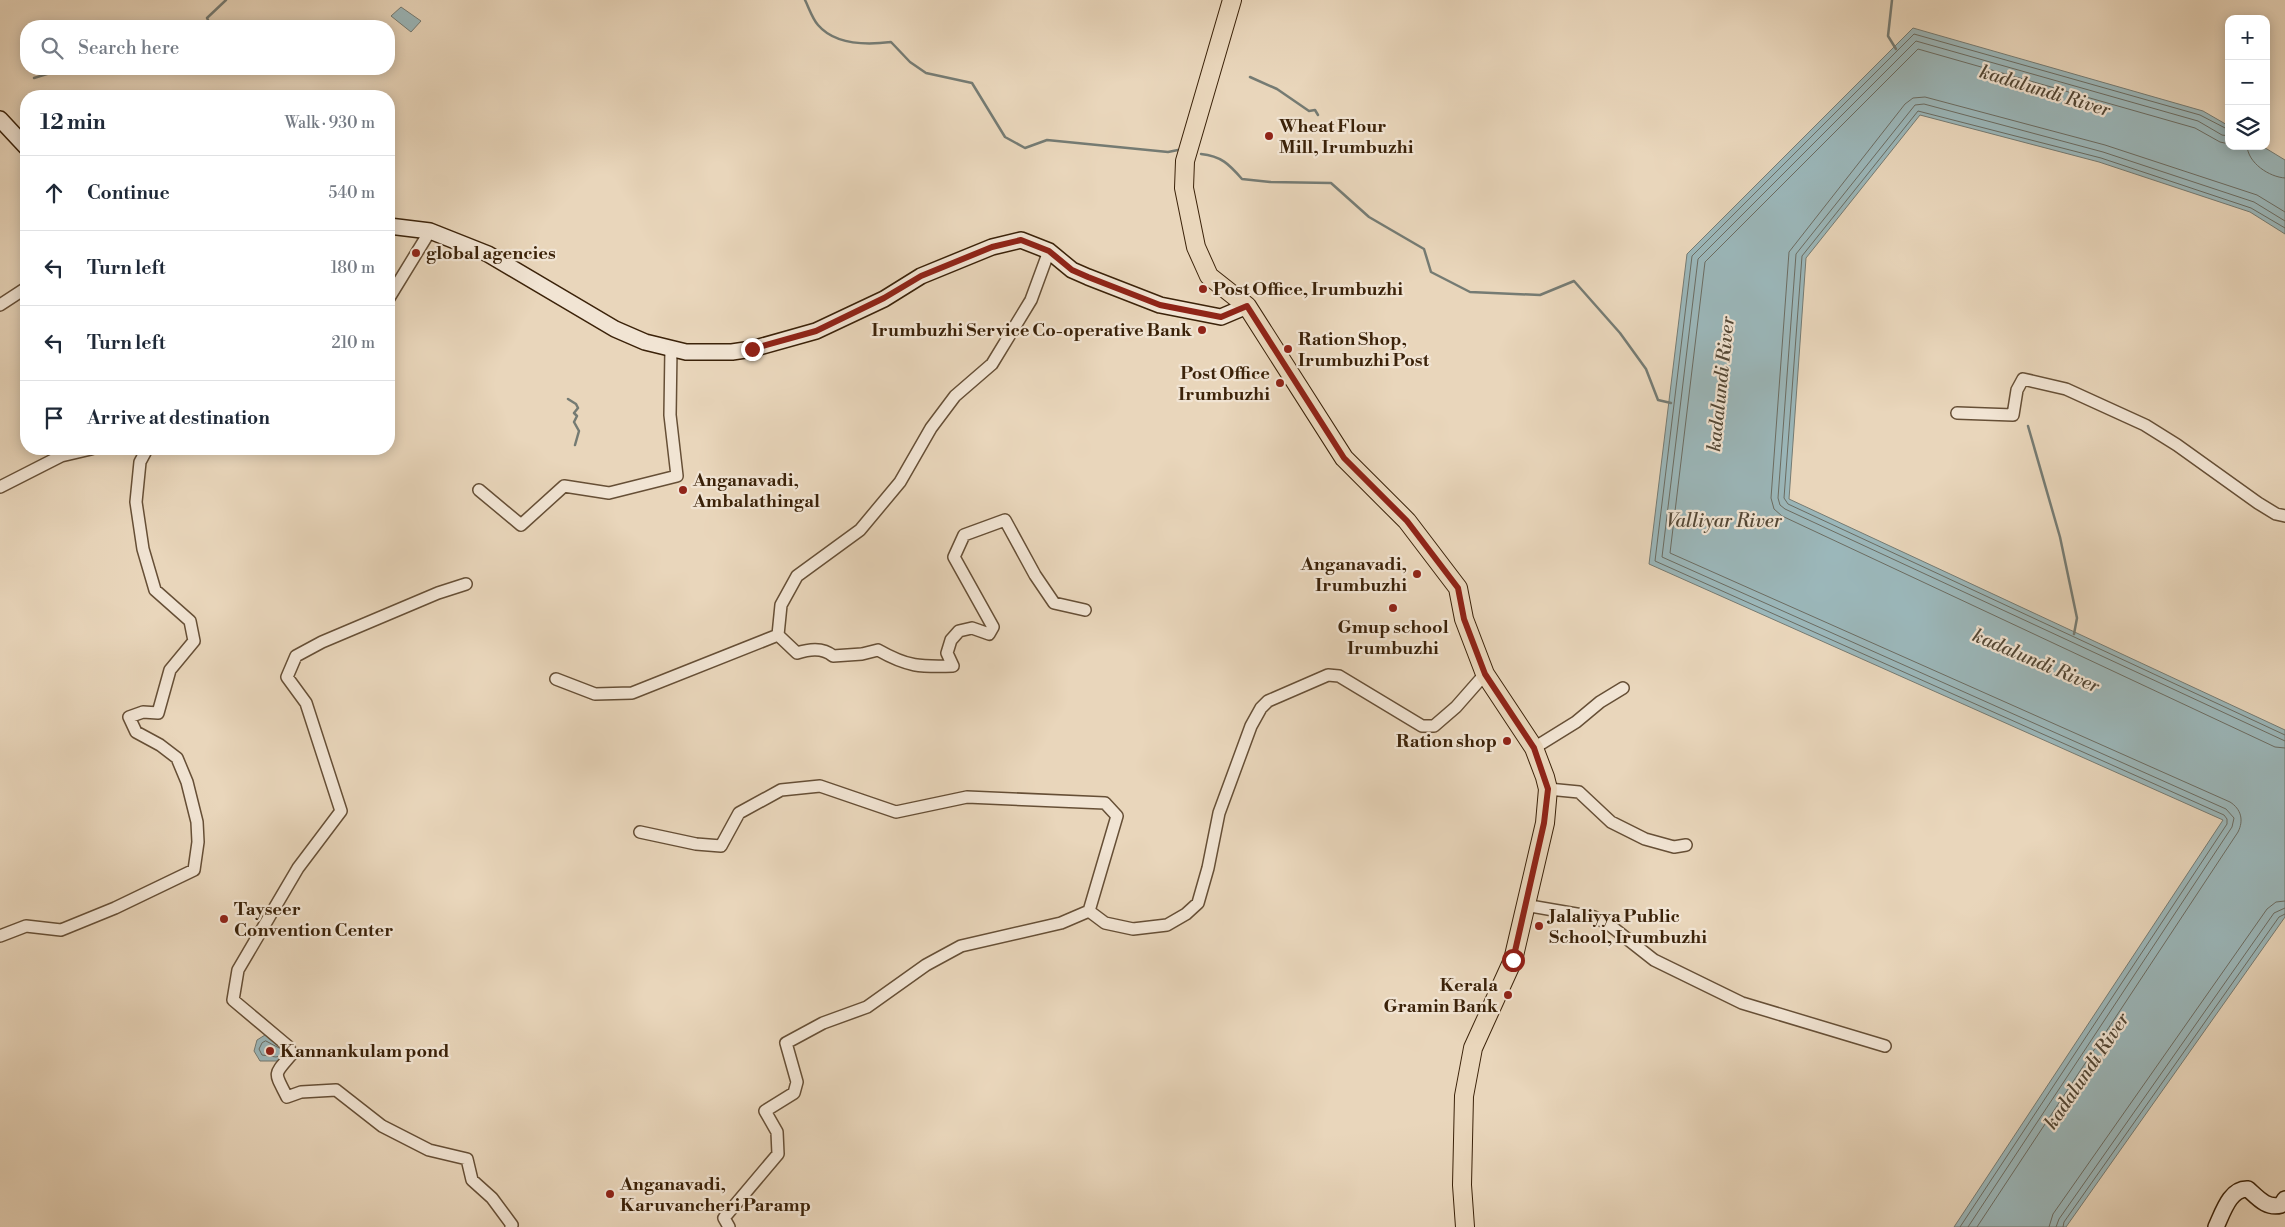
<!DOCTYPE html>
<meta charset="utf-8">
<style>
:root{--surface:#fff;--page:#f6f6f7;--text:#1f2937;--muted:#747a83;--line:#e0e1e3}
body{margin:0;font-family:"Libre Bodoni",serif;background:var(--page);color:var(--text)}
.controls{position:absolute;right:15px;top:15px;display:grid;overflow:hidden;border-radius:10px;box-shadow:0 2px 12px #0003}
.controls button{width:45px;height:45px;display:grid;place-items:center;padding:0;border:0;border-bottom:1px solid var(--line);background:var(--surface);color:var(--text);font:25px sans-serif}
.stop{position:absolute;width:15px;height:15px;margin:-11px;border:4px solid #8f2418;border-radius:50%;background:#fff}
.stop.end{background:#8f2418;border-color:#fff;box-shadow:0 1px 5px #0008}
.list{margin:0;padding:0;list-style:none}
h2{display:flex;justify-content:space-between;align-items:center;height:65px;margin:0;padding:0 20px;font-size:21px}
h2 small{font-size:16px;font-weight:400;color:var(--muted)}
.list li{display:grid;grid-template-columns:32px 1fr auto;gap:15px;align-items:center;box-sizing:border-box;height:75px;padding:0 20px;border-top:1px solid var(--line)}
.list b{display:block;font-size:19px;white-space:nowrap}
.list em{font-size:16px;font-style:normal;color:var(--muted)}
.icon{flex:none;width:28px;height:28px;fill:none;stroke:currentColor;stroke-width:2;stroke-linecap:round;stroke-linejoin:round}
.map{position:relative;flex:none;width:2285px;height:1227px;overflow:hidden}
.search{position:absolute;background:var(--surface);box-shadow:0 2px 12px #0003;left:20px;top:20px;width:375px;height:55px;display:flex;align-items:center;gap:12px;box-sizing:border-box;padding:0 18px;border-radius:20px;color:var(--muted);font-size:19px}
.panel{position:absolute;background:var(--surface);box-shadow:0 2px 12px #0003;left:20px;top:90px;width:375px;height:365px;border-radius:20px}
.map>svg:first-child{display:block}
.water{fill:#9bb7ba;stroke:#757b73}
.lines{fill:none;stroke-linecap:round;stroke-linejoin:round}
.shore{stroke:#6b6c62;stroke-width:1}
.stream{stroke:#757b73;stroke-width:2.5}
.minor-casing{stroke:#664f36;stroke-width:14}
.secondary-casing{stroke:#3b2209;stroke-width:18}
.primary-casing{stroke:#3b2209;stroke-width:20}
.minor{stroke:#f1e4d3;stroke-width:11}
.secondary{stroke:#f1e4d3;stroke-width:15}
.primary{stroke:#e9d6bb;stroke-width:18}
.route{stroke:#8f2418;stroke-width:6}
.poi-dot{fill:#8f2418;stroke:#f1e4d3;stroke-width:2}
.labels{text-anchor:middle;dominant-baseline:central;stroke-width:4.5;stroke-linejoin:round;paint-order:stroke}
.poi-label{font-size:18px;font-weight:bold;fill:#3b2209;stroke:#f1e4d3;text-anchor:start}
.water-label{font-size:19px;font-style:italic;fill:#534735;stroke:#f1e4d3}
</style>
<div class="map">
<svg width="2285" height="1227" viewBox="0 0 2285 1227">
<rect width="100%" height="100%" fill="#e9d6bb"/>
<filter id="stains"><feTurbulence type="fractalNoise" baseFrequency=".004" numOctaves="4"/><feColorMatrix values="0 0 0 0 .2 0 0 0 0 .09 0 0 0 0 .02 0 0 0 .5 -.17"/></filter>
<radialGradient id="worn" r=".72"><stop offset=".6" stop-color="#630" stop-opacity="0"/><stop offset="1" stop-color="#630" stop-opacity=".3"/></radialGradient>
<path class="water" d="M401 7 421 21 411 32 391 16Z
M1913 28 2203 111 2229 126V146H2262L2285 160V234L2250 212 2099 162 1920 115 1806 258 1789 499 2285 730V917L2066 1227H1954L2223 820 1649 564 1687 254Z
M265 1035 285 1046 287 1051 283 1061H260L254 1051 257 1040Z"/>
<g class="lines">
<path class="shore" d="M2247 146C2248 163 2269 177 2285 178
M2285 212 2257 195 2105 145 1925 97 1913 98 1905 104 1789 252 1771 498 1774 509 1782 516 2275 747 2285 748
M2285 221 2254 202 2103 152 1924 104 1915 105 1796 254 1778 498 1780 505 1785 509 2285 741
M2285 228 2251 208 2101 158 1918 111 1802 256 1784 498 1788 504 2285 735
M266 1041 281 1049 282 1055 276 1057 262 1055 259 1049 262 1043Z
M1960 1227 2227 824V819L2224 815 1655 561 1692 256 1914 34 2200 115 2229 130
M1968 1227 2232 827 2234 818 2226 809 1662 557 1698 259 1916 41 2198 121 2222 135 2229 136
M1977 1227 2238 832C2244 820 2241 809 2230 802L1670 553 1705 262 1918 49 2195 128 2220 142 2229 144
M2049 1227 2053 1214 2267 909 2276 902 2285 901
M2056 1227 2059 1219 2274 913 2285 908
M2063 1227 2064 1222 2279 917 2285 914"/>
<path class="stream" d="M805 0C809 8 812 18 818 25 835 45 867 45 891 42L910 62 926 73 972 83 1005 137 1025 148 1047 140 1168 152 1178 150
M1892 0 1888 36 1896 49
M211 26 207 18 226 0
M1250 77 1277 89 1309 111 1315 110 1318 115
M34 78 63 69
M1201 154C1221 156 1229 164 1242 179L1270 182 1331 183 1369 217 1424 249 1431 272 1470 292 1540 295 1574 281 1620 333 1646 369 1658 400 1671 403
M568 399 576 404 578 408 574 413 577 416 574 422 579 431 575 445
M2028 426 2060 537 2077 618 2074 634"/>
<defs>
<path id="minor" d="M1049 251 1031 300 992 364 955 396 931 428 900 482 860 530 797 576 781 605 778 635 797 653C809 649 823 647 833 656L862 654 878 650C908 667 920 667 953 666L947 653 951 640 959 631 972 628 989 634 993 627 954 557 964 535 1005 520 1035 575 1054 603 1085 610
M389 298 430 231
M0 305 26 288
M1957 413 2013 415 2017 390 2023 379 2066 389 2145 425 2177 445 2258 503 2276 514 2285 516
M0 487 61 456 91 449
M479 490 521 525 564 486 609 493 677 476 670 415 671 348
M466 584 438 593 322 642 296 656 287 677 306 703 341 811 298 868 238 970 233 1000 289 1047 291 1055C273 1076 274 1071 287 1097L301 1092 336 1090 382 1126 429 1150 467 1159 472 1180 492 1198 512 1225 511 1227
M556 679 595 694 632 693 778 635
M1534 748 1576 722 1600 702 1623 688
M1548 789 1579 792 1611 822 1645 839 1674 847 1686 845
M640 832 696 844 721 846 739 813 781 790 820 786 896 812 967 797 1105 803 1117 816 1089 911 1105 923 1133 929 1167 925 1186 914 1198 903 1208 868 1219 813 1251 726 1261 708 1268 701 1328 675 1339 676 1422 726H1434L1456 707 1485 674
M1524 905 1594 917 1607 923 1654 960 1742 1003 1885 1046
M0 936 26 926 61 930 115 908 194 870 198 842 197 822 187 782 177 758 160 745 136 732 129 717 143 712 158 713 170 670 194 641 190 621 155 590 143 549 136 502 140 462 147 449
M729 1227 724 1218 778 1154 777 1132 765 1111 794 1093 797 1082 786 1043 823 1023 867 1007 926 965 961 946 1061 923 1089 911"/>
<path id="secondary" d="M0 119 26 147
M389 226 430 231 488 254 615 329 645 342 686 352H732L752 349 816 331 884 299 921 276 992 247 1021 240 1049 251 1072 270 1088 277 1160 305 1221 317 1247 306
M2216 1227C2223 1212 2230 1188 2248 1189 2258 1198 2267 1209 2281 1205L2285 1199"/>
<path id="primary" d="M1232 0 1185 161 1184 188 1196 247 1209 276 1247 306 1344 458 1407 521 1458 588 1464 619 1485 674 1534 748 1545 777 1548 789 1545 823 1513 960 1473 1048 1464 1096 1462 1185 1465 1227"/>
</defs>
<use href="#minor" class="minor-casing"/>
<use href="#secondary" class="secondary-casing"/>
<use href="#primary" class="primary-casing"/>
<use href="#minor" class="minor"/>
<use href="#secondary" class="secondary"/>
<use href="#primary" class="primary"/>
</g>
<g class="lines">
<path class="route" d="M752 349 816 331 884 298 921 276 992 247 1021 240 1049 251 1072 270 1088 277 1160 305 1221 317 1247 306 1344 458 1407 521 1458 588 1464 619 1485 674 1534 748 1548 789 1544 823 1513 960"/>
</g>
<g class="poi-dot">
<circle cx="1269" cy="136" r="5"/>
<circle cx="416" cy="253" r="5"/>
<circle cx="1203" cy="289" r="5"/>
<circle cx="1202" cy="330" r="5"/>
<circle cx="1288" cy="349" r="5"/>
<circle cx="1280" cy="383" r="5"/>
<circle cx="683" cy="490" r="5"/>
<circle cx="1417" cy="574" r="5"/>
<circle cx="1393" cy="608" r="5"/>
<circle cx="1507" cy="741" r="5"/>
<circle cx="224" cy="919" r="5"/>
<circle cx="1539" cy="926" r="5"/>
<circle cx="1508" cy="995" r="5"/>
<circle cx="270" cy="1051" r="5"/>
<circle cx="610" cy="1194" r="5"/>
</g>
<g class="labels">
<g class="poi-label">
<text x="1279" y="126">Wheat Flour<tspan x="1279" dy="21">Mill, Irumbuzhi</tspan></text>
<text x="426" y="253">global agencies</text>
<text x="1213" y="289">Post Office, Irumbuzhi</text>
<text x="1192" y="330" text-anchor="end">Irumbuzhi Service Co-operative Bank</text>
<text x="1298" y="339">Ration Shop,<tspan x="1298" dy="21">Irumbuzhi Post</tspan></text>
<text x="1270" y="373" text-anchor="end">Post Office<tspan x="1270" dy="21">Irumbuzhi</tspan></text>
<text x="693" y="480">Anganavadi,<tspan x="693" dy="21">Ambalathingal</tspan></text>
<text x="1407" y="564" text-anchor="end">Anganavadi,<tspan x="1407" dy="21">Irumbuzhi</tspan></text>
<text x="1393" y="627" text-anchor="middle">Gmup school<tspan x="1393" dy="21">Irumbuzhi</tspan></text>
<text x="1497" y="741" text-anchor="end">Ration shop</text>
<text x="234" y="909">Tayseer<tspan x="234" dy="21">Convention Center</tspan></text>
<text x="1549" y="916">Jalaliyya Public<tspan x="1549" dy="21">School, Irumbuzhi</tspan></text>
<text x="1498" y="985" text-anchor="end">Kerala<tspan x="1498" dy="21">Gramin Bank</tspan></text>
<text x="280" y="1051">Kannankulam pond</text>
<text x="620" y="1184">Anganavadi,<tspan x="620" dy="21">Karuvancheri Paramp</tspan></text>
</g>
<g class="water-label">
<text transform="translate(2045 91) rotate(17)">kadalundi River</text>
<text transform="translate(1721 384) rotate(-84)">kadalundi River</text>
<text x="1724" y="521">Valliyar River</text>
<text transform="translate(2036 661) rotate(23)">kadalundi River</text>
<text transform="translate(2087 1071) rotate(-56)">kadalundi River</text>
</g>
</g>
<rect width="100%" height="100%" filter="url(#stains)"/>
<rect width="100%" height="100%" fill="url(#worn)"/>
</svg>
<div class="controls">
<button>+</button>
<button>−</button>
<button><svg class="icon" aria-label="layers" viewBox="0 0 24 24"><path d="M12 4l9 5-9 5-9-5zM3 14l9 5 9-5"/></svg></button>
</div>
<div class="stop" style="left:1513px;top:960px"></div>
<div class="stop end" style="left:752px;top:349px"></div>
<div class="search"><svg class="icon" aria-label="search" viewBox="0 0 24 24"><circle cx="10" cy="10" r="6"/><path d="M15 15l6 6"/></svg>Search here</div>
<section class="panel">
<h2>12 min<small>Walk · 930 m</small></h2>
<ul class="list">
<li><svg class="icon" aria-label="ahead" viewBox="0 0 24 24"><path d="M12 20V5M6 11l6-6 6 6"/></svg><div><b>Continue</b></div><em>540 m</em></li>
<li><svg class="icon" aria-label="left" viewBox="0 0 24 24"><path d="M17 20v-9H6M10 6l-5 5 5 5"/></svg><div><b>Turn left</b></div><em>180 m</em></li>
<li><svg class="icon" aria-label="left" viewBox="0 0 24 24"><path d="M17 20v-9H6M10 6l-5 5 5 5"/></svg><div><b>Turn left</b></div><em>210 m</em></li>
<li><svg class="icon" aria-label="arrive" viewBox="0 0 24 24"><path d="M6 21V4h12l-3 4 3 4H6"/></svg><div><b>Arrive at destination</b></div></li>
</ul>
</section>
</div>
